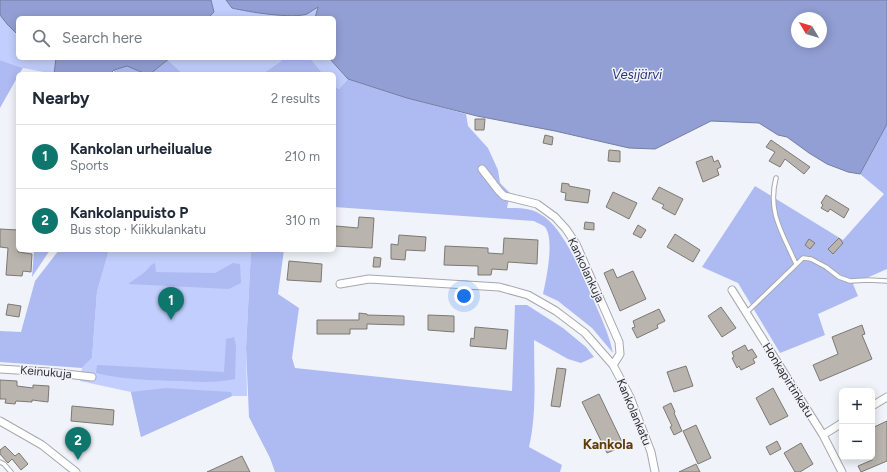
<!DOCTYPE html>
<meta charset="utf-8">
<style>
:root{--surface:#fff;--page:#f2f2f3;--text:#1f2937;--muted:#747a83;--line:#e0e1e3;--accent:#0f766e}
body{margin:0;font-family:Figtree,sans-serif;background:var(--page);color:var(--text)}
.controls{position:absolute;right:12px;bottom:12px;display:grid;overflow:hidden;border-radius:6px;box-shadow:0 2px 10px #0003}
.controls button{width:36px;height:36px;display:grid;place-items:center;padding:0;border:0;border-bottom:1px solid var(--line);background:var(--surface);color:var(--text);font:20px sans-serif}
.compass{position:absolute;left:791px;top:12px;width:36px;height:36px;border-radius:50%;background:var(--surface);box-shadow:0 2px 10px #0003;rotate:308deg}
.you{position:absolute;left:464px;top:296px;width:14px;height:14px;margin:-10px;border:3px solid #fff;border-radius:50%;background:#1a73e8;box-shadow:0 0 0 6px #1a73e833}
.badge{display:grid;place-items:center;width:26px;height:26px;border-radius:50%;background:var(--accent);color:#fff;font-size:13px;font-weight:700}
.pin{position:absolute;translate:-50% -33px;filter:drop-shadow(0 1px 2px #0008)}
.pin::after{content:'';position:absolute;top:21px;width:14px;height:12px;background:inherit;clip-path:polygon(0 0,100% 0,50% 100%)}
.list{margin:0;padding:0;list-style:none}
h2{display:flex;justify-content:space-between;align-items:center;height:52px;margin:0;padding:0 16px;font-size:17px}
h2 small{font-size:13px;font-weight:400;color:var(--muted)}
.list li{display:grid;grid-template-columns:26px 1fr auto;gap:12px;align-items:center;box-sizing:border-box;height:64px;padding:0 16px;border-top:1px solid var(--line)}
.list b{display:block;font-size:15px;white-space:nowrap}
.list p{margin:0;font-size:13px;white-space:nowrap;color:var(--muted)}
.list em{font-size:13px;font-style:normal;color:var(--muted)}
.icon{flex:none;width:22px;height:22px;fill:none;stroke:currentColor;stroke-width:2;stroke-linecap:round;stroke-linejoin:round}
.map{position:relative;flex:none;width:887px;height:472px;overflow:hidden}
.search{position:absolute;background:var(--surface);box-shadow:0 2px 10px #0003;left:16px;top:16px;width:320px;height:44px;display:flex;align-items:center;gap:10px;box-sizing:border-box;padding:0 14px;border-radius:6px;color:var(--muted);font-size:15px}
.panel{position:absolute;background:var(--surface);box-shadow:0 2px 10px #0003;left:16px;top:72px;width:320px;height:180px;border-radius:6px}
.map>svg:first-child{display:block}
.green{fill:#c2cefd}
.forest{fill:#aebbf2}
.water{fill:#929fd4;stroke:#747da3;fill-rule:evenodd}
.building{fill:#b9b4ae;stroke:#7d7872}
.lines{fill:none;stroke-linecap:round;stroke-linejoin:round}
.lane-casing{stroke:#a6a8af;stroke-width:5.5}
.street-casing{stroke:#a6a8af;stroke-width:9}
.lane{stroke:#fff;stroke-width:3.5}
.street{stroke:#fff;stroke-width:7}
.labels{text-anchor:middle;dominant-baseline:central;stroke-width:3;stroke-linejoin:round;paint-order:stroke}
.street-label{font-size:12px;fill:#2e2f32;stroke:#f1f3fa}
.water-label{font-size:13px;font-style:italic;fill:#2c3474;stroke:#f1f3fa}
.quarter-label{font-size:14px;font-weight:bold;fill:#603d08;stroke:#f1f3fa}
</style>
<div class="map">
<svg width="887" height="472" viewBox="0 0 887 472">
<rect width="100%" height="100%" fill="#f1f3fa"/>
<path class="green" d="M211 0H226L232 8 252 12 296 16 318 6 315 18H208L214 11Z
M0 15 7 24 18 35V58H56L54 74 23 68 0 60Z
M170 58H283L280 62 262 74H183L168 60Z
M310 58H329L348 79 339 89 334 86V74H323Z
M109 250H251L246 348 247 396H232L141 437 131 392 80 381 82 368 92 358 97 292Z"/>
<path class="forest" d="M283 58H310L323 74H262L280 62Z
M0 60 23 68 19 74H18V76L0 108Z
M168 60 183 74H150Z
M127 66 146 74H114V70Z
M348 79 407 98 466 114 468 126 488 148 498 170 500 183 510 193 507 208C518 208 531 208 540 214 564 227 582 275 593 299 601 317 609 334 613 353L592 328 558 301 543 294C546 280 555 239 545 227 543 225 537 223 534 221L334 207V86L339 89Z
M887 124V269L853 284 858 296 818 314 825 335 780 353 738 283 702 267 755 186 843 240 884 194 860 174Z
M34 250H50L32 277Z
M59 250H109L97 292 92 358 82 368 0 362V331L21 332 35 281Z
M251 250H284L278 294 299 308 292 358 295 368 512 391 515 305H527L563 328 586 347 594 357 581 363 568 359 534 340C534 376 537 413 529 447L562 465 560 472H275L270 458 249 417 246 348Z
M155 263 156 272 215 273 233 263 240 264 241 283 229 289 128 284 145 272 151 265Z
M234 337 236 346 235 379C216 383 198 382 179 381 152 380 123 380 96 373L97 365H100L224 372 226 339Z
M166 388 231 392 232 396 141 437 131 392Z"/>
<path class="water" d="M0 0H211L214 12 208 18H18V35L7 24 0 15Z
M226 0H887V124L860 174 848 172 827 164 809 153 787 137 778 135 759 123 711 121 655 149 629 148 555 131 477 116 407 98 348 79 329 58H334V18H315L318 7C314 9 311 12 307 14 293 19 248 12 232 8ZM797 18H821V42H797Z
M56 58H170L150 74H146L127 66 114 70 110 74H54Z"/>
<path class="building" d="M475 119H485L484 130H475Z
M545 135 553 137 552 145 543 143Z
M771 140 810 167 804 174 785 159 780 167 769 161 775 152 766 147Z
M609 150 620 151V162L608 161Z
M712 156 714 162 718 160 721 167 717 169 719 175 703 182 696 162Z
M562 183 569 184V186L590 190 588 203 565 200 566 193 561 192Z
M659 187 683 199 675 215 662 208 664 205 652 199Z
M613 192 637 203 629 219 606 207Z
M826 195 849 209 844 218 830 209 828 212 821 208 823 205 821 203Z
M359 217 374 218 372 248 334 246 336 226 358 228Z
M585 222 594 223V230L584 229Z
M638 225 646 230 641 238 633 234Z
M0 229 18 230V252L32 254 31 272 23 271 22 276 6 275 8 248 0 247Z
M675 234 700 250 693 262 667 247Z
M399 235 426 237 425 251 406 250 405 260 391 259V244L398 245Z
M504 238 538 240 537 264 508 262 507 270 492 269 491 275H478V266L444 265 445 246 488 248V253L503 254Z
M839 238 843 243 833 254 828 249Z
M809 239 815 243 810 249 805 245Z
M374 257 381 258 380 267H373Z
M289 261 322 264 321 282 287 280Z
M613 269 617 278 633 271 646 299 620 311 604 273Z
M8 304 21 306 19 317 6 315Z
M721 307 736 328 722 337 708 316Z
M659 309 665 321 657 325 658 328 637 338 632 328 635 327 633 321Z
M359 313 367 314V315L404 316V325L367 324V329H350V334H317V320H359Z
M428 315 454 316V332L428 330Z
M862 325 865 334 862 335 872 359 820 381 813 365 838 354 832 337Z
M475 327 508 330 506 349 470 346 471 338 474 339Z
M745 345 748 351 752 349 757 357 753 359 755 363 741 370 739 366 737 368 732 358 734 357 732 352Z
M686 366 693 386 674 392 667 372Z
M557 368 566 369 560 407 551 406Z
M0 380 17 381V386L33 388V385L49 386 48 402 32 400V402L16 401 15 404 5 403 6 399H0Z
M773 388 788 416 770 425 756 398Z
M599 394 624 446 607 453 582 402Z
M671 403 675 412 674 413 682 431 674 435 670 427 672 426 663 407Z
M72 406 114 410 113 425 71 421Z
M887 421V461L861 472 858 466 872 460V428Z
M696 425 711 458 698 464 683 431Z
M777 441 781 449 770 455 766 447Z
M801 443 813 464 800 472H795L784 453Z
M5 446 15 456 19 453 28 464 21 470 12 459 8 463 0 454V450Z
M242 456 250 472H207Z
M696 464 700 472H679Z"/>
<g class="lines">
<defs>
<path id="lane" d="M776 178C767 212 783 234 796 264
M746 313 803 258 811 259 826 267 839 277 850 281 868 280 887 281
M0 462 4 464 11 472"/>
<path id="street" d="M482 169 499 191 504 196 537 204 555 217 566 229 576 244 619 342 620 354 613 365
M340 284 369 279 499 287 528 295 556 311 585 333 613 365 630 397 651 452 655 472
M732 290 823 435 842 472
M0 369 49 372 92 377
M872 406 887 397
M0 421 42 445 76 472
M823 435 842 423"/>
</defs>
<use href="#lane" class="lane-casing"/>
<use href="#street" class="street-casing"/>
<use href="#lane" class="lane"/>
<use href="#street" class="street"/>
</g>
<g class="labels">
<g class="street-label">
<text transform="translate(586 270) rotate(65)">Kankolankuja</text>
<text transform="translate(46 372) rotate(5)">Keinukuja</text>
<text transform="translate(788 380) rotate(58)">Honkapirtinkatu</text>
<text transform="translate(634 412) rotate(67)">Kankolankatu</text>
</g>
<g class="water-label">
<text x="637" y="74">Vesijärvi</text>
</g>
<g class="quarter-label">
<text x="608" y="444">Kankola</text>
</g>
</g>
</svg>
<div class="controls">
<button>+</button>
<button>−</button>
</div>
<svg class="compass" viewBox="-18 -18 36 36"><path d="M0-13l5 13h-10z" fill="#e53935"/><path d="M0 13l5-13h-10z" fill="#747a83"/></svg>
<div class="you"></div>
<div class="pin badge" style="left:171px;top:320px">1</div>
<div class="pin badge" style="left:78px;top:460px">2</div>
<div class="search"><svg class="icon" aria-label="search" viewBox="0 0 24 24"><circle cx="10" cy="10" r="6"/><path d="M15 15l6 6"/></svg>Search here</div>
<section class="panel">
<h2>Nearby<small>2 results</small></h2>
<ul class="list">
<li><span class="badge">1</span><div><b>Kankolan urheilualue</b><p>Sports</p></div><em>210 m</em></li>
<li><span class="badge">2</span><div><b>Kankolanpuisto P</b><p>Bus stop · Kiikkulankatu</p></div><em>310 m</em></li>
</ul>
</section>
</div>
